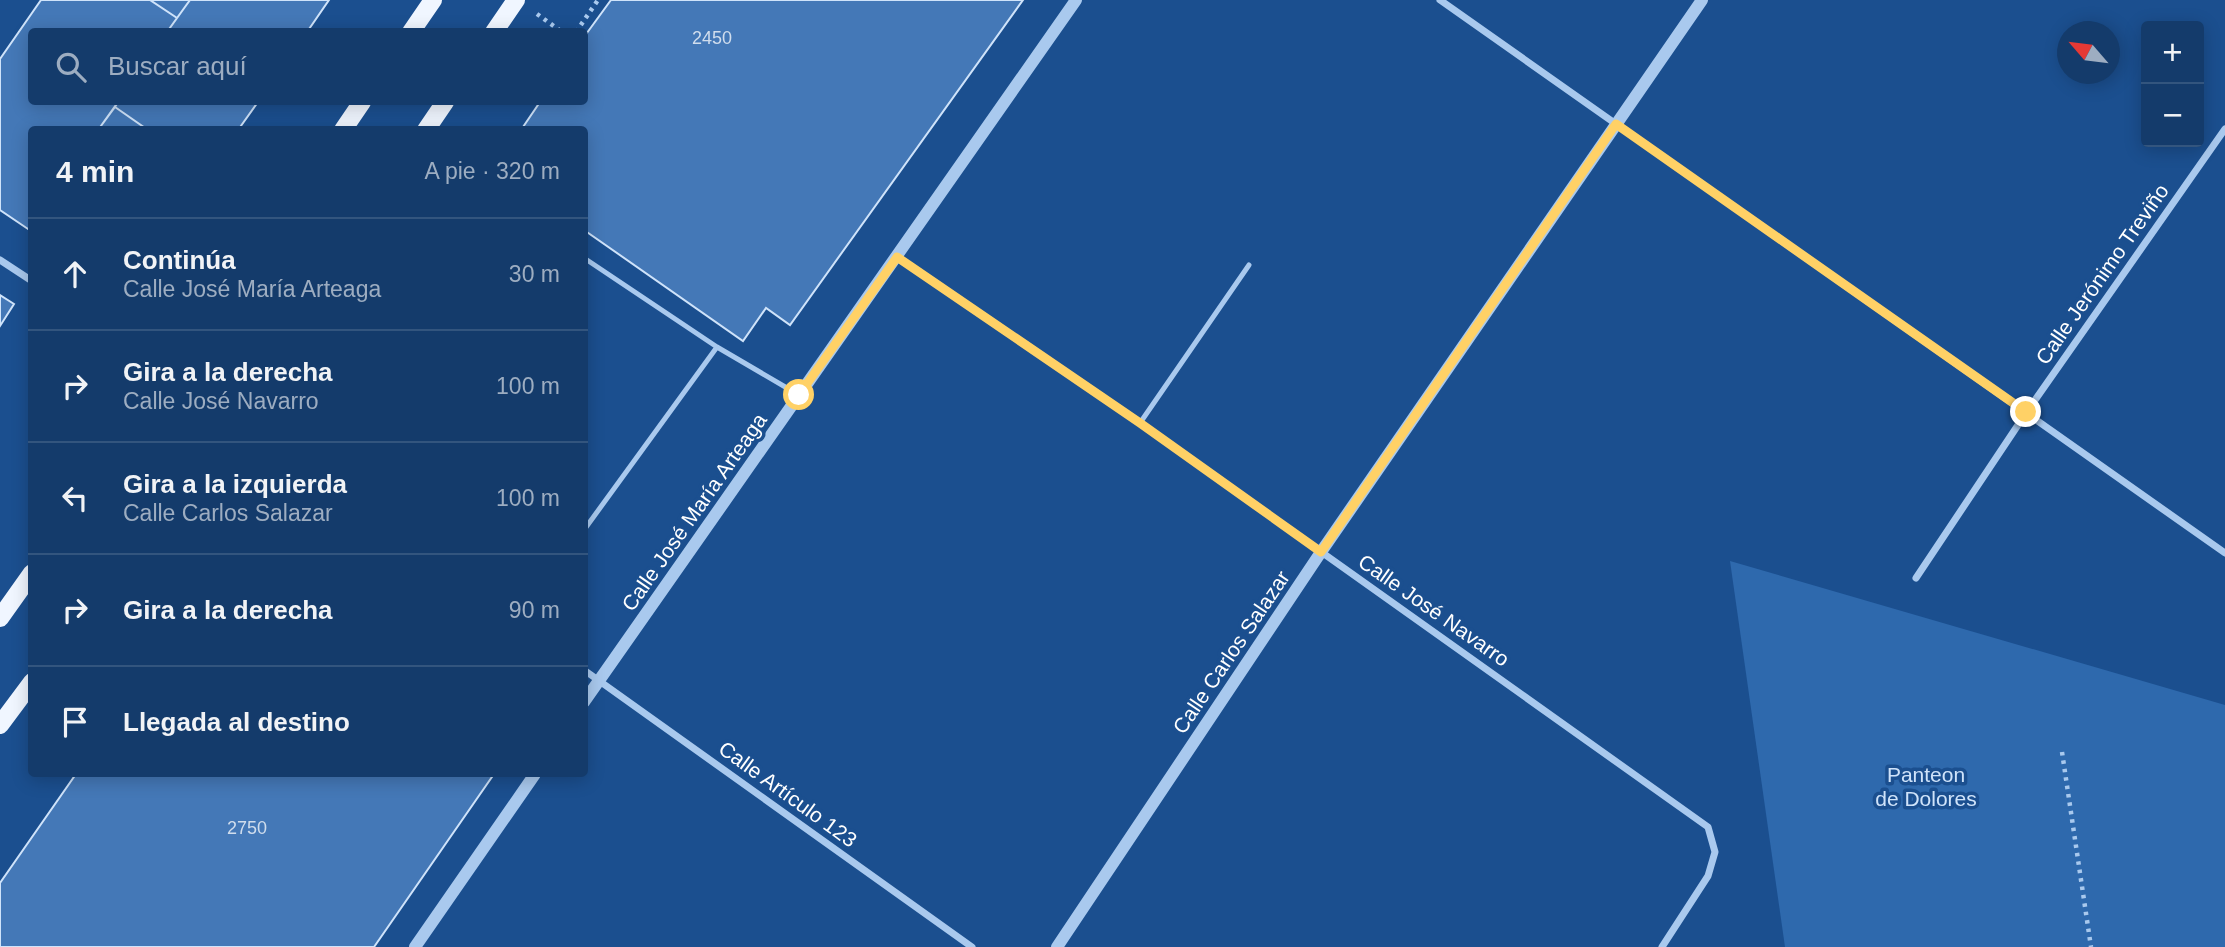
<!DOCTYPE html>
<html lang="es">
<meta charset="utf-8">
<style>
:root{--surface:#143b6b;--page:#214673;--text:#f1f3f6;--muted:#9dadc1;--line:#33557e}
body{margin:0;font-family:Helvetica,sans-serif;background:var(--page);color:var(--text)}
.controls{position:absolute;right:21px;top:21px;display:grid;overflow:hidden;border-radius:7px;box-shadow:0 4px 18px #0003}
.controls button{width:63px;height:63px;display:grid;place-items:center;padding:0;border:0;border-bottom:2px solid var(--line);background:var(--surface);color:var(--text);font:35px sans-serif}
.compass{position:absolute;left:2057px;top:21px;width:63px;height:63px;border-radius:50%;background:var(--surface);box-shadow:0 4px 18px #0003;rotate:298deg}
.stop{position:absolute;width:21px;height:21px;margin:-16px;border:5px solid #ffd166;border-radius:50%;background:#fff}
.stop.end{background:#ffd166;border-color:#fff;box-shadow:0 2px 7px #0008}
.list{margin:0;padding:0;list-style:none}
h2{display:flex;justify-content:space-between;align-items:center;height:91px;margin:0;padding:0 28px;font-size:30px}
h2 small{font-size:23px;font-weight:400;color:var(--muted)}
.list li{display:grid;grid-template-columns:46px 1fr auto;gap:21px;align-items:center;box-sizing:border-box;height:112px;padding:0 28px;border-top:2px solid var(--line)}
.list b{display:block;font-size:26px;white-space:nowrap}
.list p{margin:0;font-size:23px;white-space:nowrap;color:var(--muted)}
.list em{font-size:23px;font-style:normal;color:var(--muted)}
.icon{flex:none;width:38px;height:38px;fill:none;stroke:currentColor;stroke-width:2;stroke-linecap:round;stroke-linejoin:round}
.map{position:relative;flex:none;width:2225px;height:947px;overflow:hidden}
.search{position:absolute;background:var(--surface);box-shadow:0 4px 18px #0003;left:28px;top:28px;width:560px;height:77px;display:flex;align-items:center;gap:18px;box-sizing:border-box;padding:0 24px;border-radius:7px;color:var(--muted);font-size:26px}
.panel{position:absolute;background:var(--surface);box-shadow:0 4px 18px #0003;left:28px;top:126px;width:560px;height:651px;border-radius:7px}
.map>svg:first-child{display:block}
.green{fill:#2e69ad}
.building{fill:#4478b7;stroke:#cfe3fa;stroke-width:2}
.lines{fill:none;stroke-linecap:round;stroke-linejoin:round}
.path{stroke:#a9c9ee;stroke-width:4.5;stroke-dasharray:3.5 5;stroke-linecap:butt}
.service{stroke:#a9c9ee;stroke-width:5}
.minor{stroke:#a9c9ee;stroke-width:7}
.tertiary{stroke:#a9c9ee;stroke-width:12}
.primary{stroke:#f0f6ff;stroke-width:18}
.route{stroke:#ffd166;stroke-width:9}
.labels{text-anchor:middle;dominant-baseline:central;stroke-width:7;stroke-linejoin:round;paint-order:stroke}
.number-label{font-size:18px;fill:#d0dded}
.street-label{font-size:21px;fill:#fff;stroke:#1b4f8f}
.park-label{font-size:21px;fill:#cfe3fa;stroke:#1b4f8f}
</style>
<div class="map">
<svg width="2225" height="947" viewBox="0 0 2225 947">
<rect width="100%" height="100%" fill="#1b4f8f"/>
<path class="green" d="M1730 561 2225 705V947H1785Z"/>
<path class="building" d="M41 0H150L177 18 167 32H32V102H118L98 130H32V224L28 229 0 210V59Z
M150 0H190L177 18Z
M190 0H329L307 32H167Z
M611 0H1023L790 325 766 308 743 341 584 230V130H521L540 102H584V37Z
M118 102H258L238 130H148L115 107Z
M115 107 148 130H98Z
M0 295 14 304 0 326Z
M76 774H494L374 947H0V883Z"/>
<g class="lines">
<path class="path" d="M537 14 562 32
M576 32 598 0
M2062 752 2091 947"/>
<path class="service" d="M584 258 717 347 799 395
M1140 423 1249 265
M584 530 717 347"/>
<path class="minor" d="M1440 0 2225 553
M897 257 1140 423 1708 827 1715 852 1708 876 1662 947
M0 260 32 281
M1916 578 2026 413 2225 129
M584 670 972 947"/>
<path class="tertiary" d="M584 702 1076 0
M415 947 535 774
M1057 947 1321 552 1702 0"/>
<path class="primary" d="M411 32 433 0
M494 32 516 0
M343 130 362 102
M426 130 445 102
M0 618 32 573
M0 725 32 682"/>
</g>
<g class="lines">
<path class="route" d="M799 395 897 257 1140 423 1321 552 1616 124 2026 412"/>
</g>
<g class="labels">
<g class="number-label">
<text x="712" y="38">2450</text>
<text x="247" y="828">2750</text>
</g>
<g class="street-label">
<text transform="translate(2102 274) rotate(-55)">Calle Jerónimo Treviño</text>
<text transform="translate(694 512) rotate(-55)">Calle José María Arteaga</text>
<text transform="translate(1434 610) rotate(35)">Calle José Navarro</text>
<text transform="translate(1231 652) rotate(-56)">Calle Carlos Salazar</text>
<text transform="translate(788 794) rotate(36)">Calle Artículo 123</text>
</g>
<g class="park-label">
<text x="1926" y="774">Panteon<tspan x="1926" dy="24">de Dolores</tspan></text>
</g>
</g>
</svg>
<div class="controls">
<button>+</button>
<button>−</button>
</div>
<svg class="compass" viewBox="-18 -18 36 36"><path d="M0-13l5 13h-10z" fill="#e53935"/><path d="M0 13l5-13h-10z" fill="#9dadc1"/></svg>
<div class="stop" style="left:799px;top:395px"></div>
<div class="stop end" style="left:2026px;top:412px"></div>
<div class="search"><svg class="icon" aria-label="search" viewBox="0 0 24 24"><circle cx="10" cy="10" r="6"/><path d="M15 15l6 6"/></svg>Buscar aquí</div>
<section class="panel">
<h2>4 min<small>A pie · 320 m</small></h2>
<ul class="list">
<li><svg class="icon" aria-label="ahead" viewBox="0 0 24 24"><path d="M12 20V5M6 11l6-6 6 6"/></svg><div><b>Continúa</b><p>Calle José María Arteaga</p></div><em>30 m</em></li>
<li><svg class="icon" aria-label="right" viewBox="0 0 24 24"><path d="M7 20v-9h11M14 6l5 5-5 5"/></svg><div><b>Gira a la derecha</b><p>Calle José Navarro</p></div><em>100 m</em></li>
<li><svg class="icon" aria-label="left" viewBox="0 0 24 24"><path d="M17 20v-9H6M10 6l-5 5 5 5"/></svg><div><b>Gira a la izquierda</b><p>Calle Carlos Salazar</p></div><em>100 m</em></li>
<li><svg class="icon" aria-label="right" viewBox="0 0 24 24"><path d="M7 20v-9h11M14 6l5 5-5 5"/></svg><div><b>Gira a la derecha</b></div><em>90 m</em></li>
<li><svg class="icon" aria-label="arrive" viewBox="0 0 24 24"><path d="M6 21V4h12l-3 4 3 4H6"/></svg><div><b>Llegada al destino</b></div></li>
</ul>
</section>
</div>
